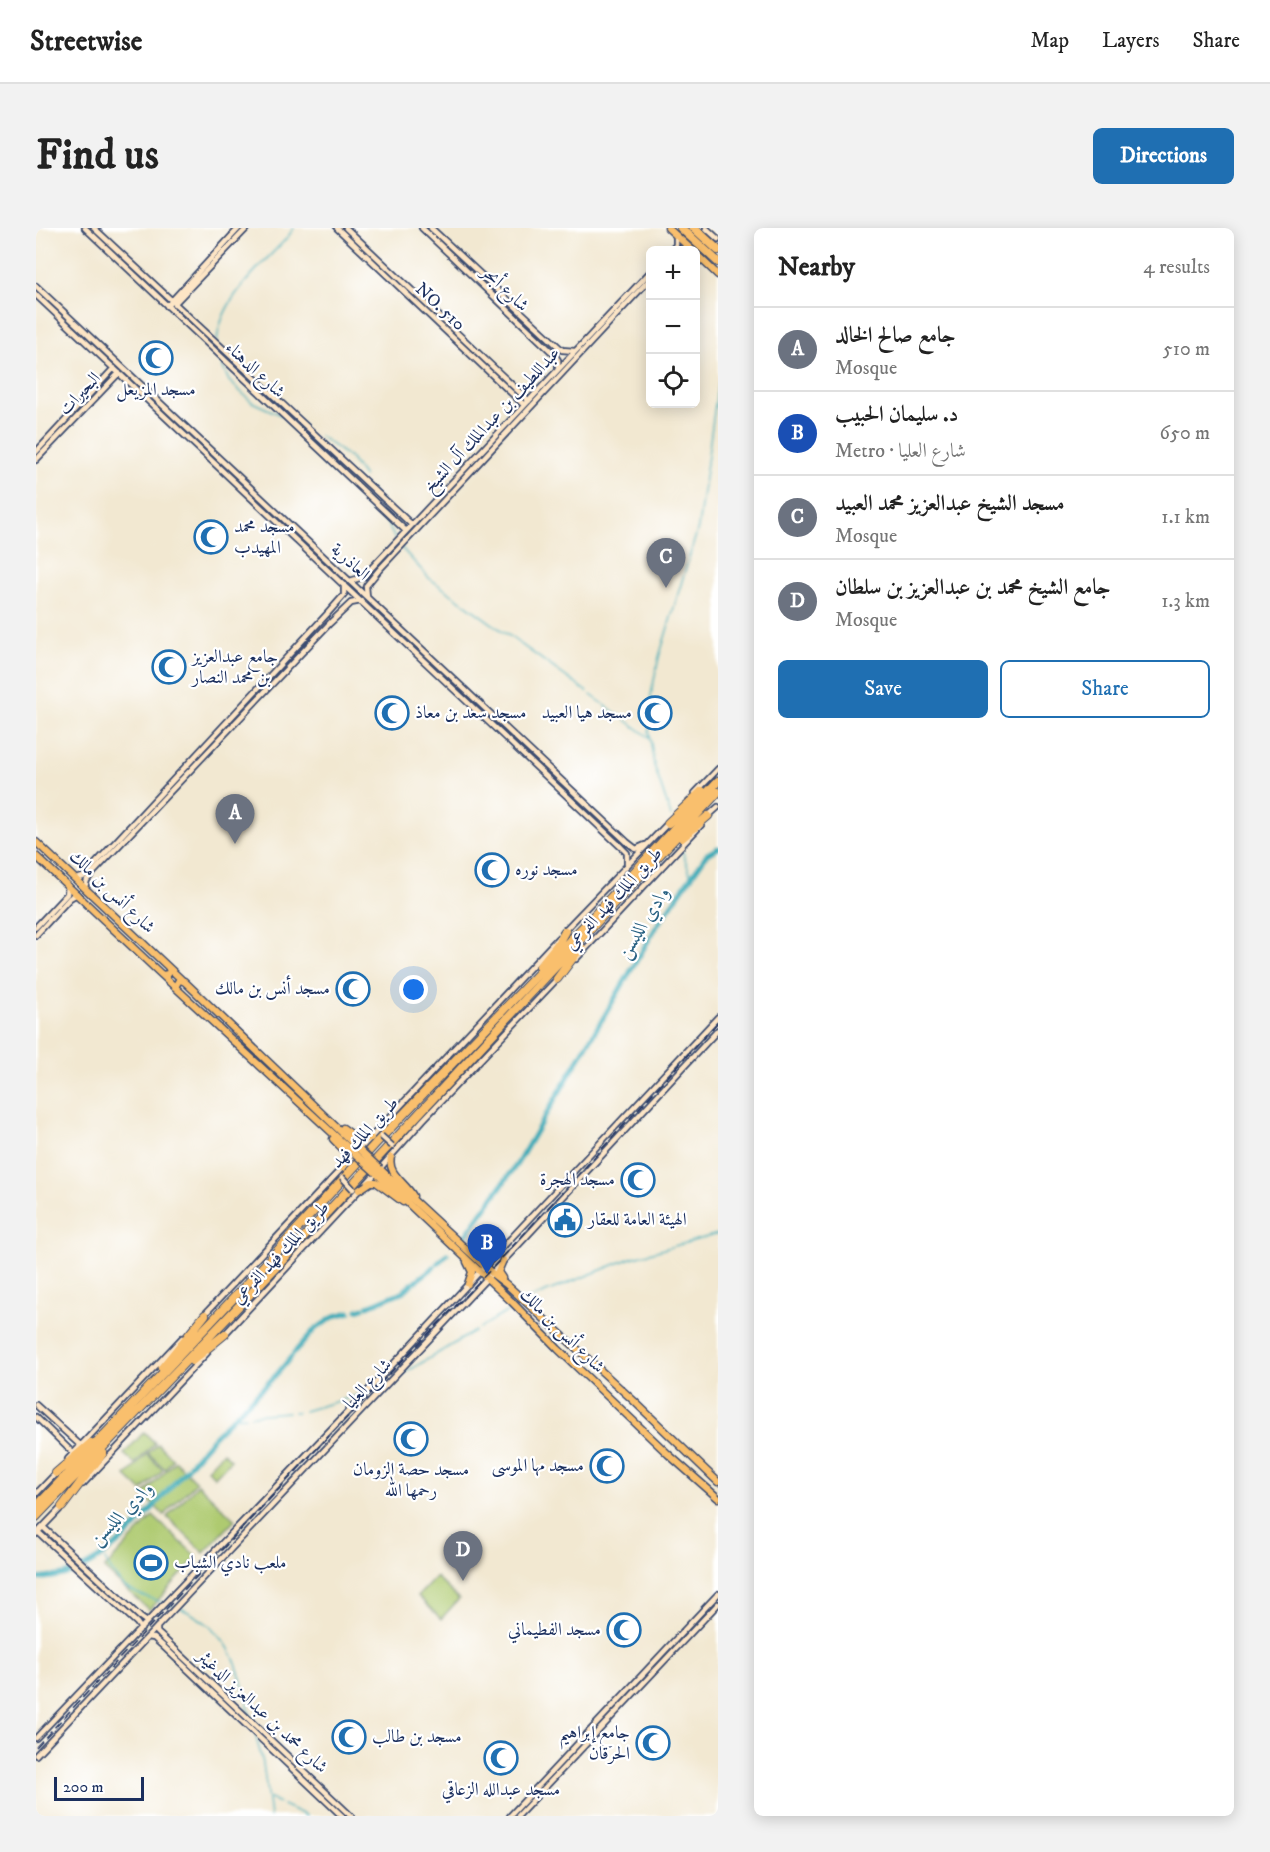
<!DOCTYPE html>
<meta charset="utf-8">
<style>
:root{--surface:#fff;--page:#f2f2f2;--text:#222;--muted:#767676;--line:#e0e0e0;--accent:#1f6fb2}
body{margin:0;font-family:"IM FELL DW Pica",Amiri,serif;background:var(--page);color:var(--text)}
.controls{position:absolute;right:18px;top:18px;display:grid;overflow:hidden;border-radius:9px;box-shadow:0 3px 15px #0003}
.controls button{width:54px;height:54px;display:grid;place-items:center;padding:0;border:0;border-bottom:2px solid var(--line);background:var(--surface);color:var(--text);font:30px sans-serif}
.scale{position:absolute;left:18px;bottom:15px;width:90px;box-sizing:border-box;padding-left:6px;border:3px solid #1b2f5e;border-top:0;font-size:16px;line-height:21px;white-space:nowrap;color:#1b2f5e;-webkit-text-stroke:4px #fff;paint-order:stroke}
.you{position:absolute;left:378px;top:762px;width:21px;height:21px;margin:-15px;border:4px solid #fff;border-radius:50%;background:#1a73e8;box-shadow:0 0 0 9px #1a73e833}
.badge{display:grid;place-items:center;width:39px;height:39px;border-radius:50%;background:var(--accent);color:#fff;font-size:20px;font-weight:700}
.pin{position:absolute;translate:-50% -50px;filter:drop-shadow(0 2px 3px #0008)}
.pin::after{content:'';position:absolute;top:32px;width:21px;height:18px;background:inherit;clip-path:polygon(0 0,100% 0,50% 100%)}
.list{margin:0;padding:0;list-style:none}
h2{display:flex;justify-content:space-between;align-items:center;height:78px;margin:0;padding:0 24px;font-size:26px}
h2 small{font-size:20px;font-weight:400;color:var(--muted)}
.list li{display:grid;grid-template-columns:39px 1fr auto;gap:18px;align-items:center;box-sizing:border-box;height:84px;padding:0 24px;border-top:2px solid var(--line)}
.list b{display:block;font-size:22px;white-space:nowrap}
.list p{margin:0;font-size:20px;white-space:nowrap;color:var(--muted)}
.list em{font-size:20px;font-style:normal;color:var(--muted)}
.actions{display:flex;gap:12px;padding:18px 24px}
.actions a{flex:1;padding:14px 0;border:2px solid var(--accent);border-radius:9px;text-align:center;font-size:21px;color:var(--accent)}
.actions .main{background:var(--accent);color:#fff}
.icon{flex:none;width:33px;height:33px;fill:none;stroke:currentColor;stroke-width:2;stroke-linecap:round;stroke-linejoin:round}
.map{position:relative;flex:none;width:682px;height:1588px;overflow:hidden;border-radius:9px}
header{display:flex;align-items:center;gap:36px;box-sizing:border-box;height:84px;padding:0 30px;background:var(--surface);border-bottom:2px solid var(--line)}
header strong{font-size:28px}
nav{display:flex;gap:33px;margin-inline-start:auto;font-size:21px}
.intro{display:flex;align-items:center;justify-content:space-between;box-sizing:border-box;height:144px;padding:0 36px}
h1{margin:0;font-size:42px}
.button{padding:15px 27px;border-radius:9px;background:var(--accent);color:#fff;font-size:21px;font-weight:700}
main{display:flex;gap:36px;padding:0 36px}
aside{flex:1;background:var(--surface);border-radius:9px;box-shadow:0 3px 15px #0003}
.map>svg:first-child{display:block}
.green{fill:#aeca70;stroke:#647c67;stroke-width:1.5}
.lines{fill:none;stroke-linecap:round;stroke-linejoin:round}
.stream{stroke:#3babb8;stroke-width:1.5}
.river{stroke:#3babb8;stroke-width:5}
.secondary-casing{stroke:#3b4b6f;stroke-width:8}
.primary-casing{stroke:#3b4b6f;stroke-width:9}
.highway-casing{stroke:#3b4b6f;stroke-width:10}
.secondary{stroke:#fde5c5;stroke-width:4.5}
.primary{stroke:#f9bf6d;stroke-width:6}
.highway{stroke:#f9bf6d;stroke-width:8}
.rail{stroke:#1b2f5e;stroke-width:1.5;stroke-dasharray:9 4.5;stroke-linecap:butt}
.secondary-bridge-casing{stroke:#3b4b6f;stroke-width:8;stroke-linecap:butt}
.primary-bridge-casing{stroke:#3b4b6f;stroke-width:9;stroke-linecap:butt}
.secondary-bridge{stroke:#fde5c5;stroke-width:4.5}
.primary-bridge{stroke:#f9bf6d;stroke-width:6}
.labels{text-anchor:middle;dominant-baseline:central;stroke-width:4.5;stroke-linejoin:round;paint-order:stroke}
.street-label{font-size:18px;fill:#1b2f5e;stroke:#fff}
.poi-label{font-size:18px;fill:#1b2f5e;stroke:#fff;text-anchor:start}
.water-label{font-size:20px;font-style:italic;fill:#286182;stroke:#fff}
</style>
<header>
<strong>Streetwise</strong>
<nav><a>Map</a><a>Layers</a><a>Share</a></nav>
</header>
<div class="intro"><h1>Find us</h1><a class="button">Directions</a></div>
<main>
<div class="map">
<svg width="682" height="1588" viewBox="0 0 682 1588">
<rect width="100%" height="100%" fill="#fff"/>
<filter id="ink" filterUnits="userSpaceOnUse"><feTurbulence type="fractalNoise" baseFrequency=".0167" numOctaves="2"/><feDisplacementMap in="SourceGraphic" scale="12" xChannelSelector="R" yChannelSelector="G"/><feConvolveMatrix kernelMatrix="1 2 1 2 8 2 1 2 1" color-interpolation-filters="sRGB"/></filter>
<filter id="wash" filterUnits="userSpaceOnUse"><feTurbulence type="fractalNoise" baseFrequency=".008" numOctaves="4" result="noise"/><feDisplacementMap in="SourceGraphic" scale="24" xChannelSelector="R" yChannelSelector="G"/><feGaussianBlur stdDeviation="1.35" result="paint"/><feColorMatrix in="noise" values="0 0 0 0 0 0 0 0 0 0 0 0 0 0 0 0 0 1.4 0 .05"/><feComposite in="paint" operator="in"/></filter>
<g filter="url(#wash)">
<rect width="100%" height="100%" fill="#f2e8d1"/>
<path class="green" d="M108 1204 119 1215 99 1236 88 1226Z
M122 1216 137 1231 129 1241 112 1225Z
M187 1224 195 1232 179 1249 171 1241Z
M111 1226 127 1242 106 1263 90 1248Z
M139 1233 160 1254 128 1287 107 1267Z
M162 1256 199 1292 168 1325 131 1289Z
M117 1288 161 1329 113 1382 68 1341Z
M400 1349 423 1371 405 1391 382 1368Z"/>
<g class="lines">
<path class="stream" d="M181 114C184 71 224 39 251 10L258 0
M183 130 193 153 216 174 245 187
M255 192 267 198
M284 208 314 230 328 249
M335 261 341 273
M345 283 359 311
M361 315 393 350 551 464
M555 467 613 509
M635 588 618 537 613 502 615 467 623 429 662 300 682 155
M646 622 655 649
M490 1072 595 1030 682 1006
M483 1076H484
M474 1082 477 1080
M444 1100 472 1083
M367 1146 439 1103
M339 1159 347 1156
M268 1183 323 1167
M258 1184H261
M215 1187 252 1184
M196 1189 209 1188
M69 1332C86 1363 93 1363 125 1374
M132 1376 137 1378
M144 1380C198 1404 202 1438 215 1490
M220 1509 227 1535 234 1588
M233 1570 243 1575
M247 1577 271 1588"/>
<path class="river" d="M566 792 622 696 671 626 682 620
M521 868 564 795
M430 1007 481 936 519 871
M402 1035 411 1026
M380 1053 398 1039
M332 1078 368 1063 376 1056
M322 1082 327 1080
M284 1098 299 1088 314 1084
M258 1125 280 1100
M178 1208 241 1146 255 1129
M154 1236 175 1212
M0 1351C9 1350 19 1349 27 1347 75 1336 120 1276 151 1240"/>
</g>
</g>
<g filter="url(#ink)">
<g class="lines">
<defs>
<path id="secondary" d="M49 0 370 303
M58 0 376 297
M301 0 488 177
M310 0 493 173
M386 0 518 126 522 132V140
M395 0 526 122 539 123
M670 0 682 11
M635 22 640 17V9
M642 22 653 19
M0 58 591 614 600 621 609 617
M0 67 585 619 591 625V636
M138 76 211 0
M131 78 203 0
M0 224 78 140
M0 232 83 145
M314 353 327 349 614 44
M331 369 330 358 343 342 614 51
M659 565 682 541
M672 588 682 579
M40 651 47 649 292 385 308 367V357
M49 659 51 652 55 647 294 395 315 375 325 373
M0 699 31 666 32 658
M527 704 634 593
M0 707 34 670 41 666
M540 731 665 597
M331 955 387 892 522 750
M168 1087 522 710
M187 1108 325 960
M0 1177 44 1217
M0 1189 37 1225
M32 1231 146 1110
M47 1256 171 1125
M0 1266 21 1244
M7 1299 104 1389 111 1394
M2 1304 101 1395 105 1401
M0 1306 27 1278
M121 1399V1404L124 1407 315 1588
M112 1409 118 1410 128 1419 306 1588
M0 1510 364 1129 682 789
M0 1527 489 1010 682 802
M474 1588 682 1366
M482 1588 682 1376"/>
<path id="primary" d="M632 0 656 22
M660 26 682 47
M0 614 147 753
M0 628 126 747 132 746 134 743 132 739
M126 747 319 926
M139 759 143 752 148 753 324 922
M307 900 323 912 335 910
M297 911C308 923 315 924 306 940
M355 929C351 946 369 954 377 968
M344 941 458 1047 470 1056 598 1173 682 1254
M340 945 476 1074 522 1121 632 1226 682 1270
M323 962 335 954H340L367 974
M439 1026 450 1030 460 1026
M431 1034 436 1044 432 1056
M466 1050 462 1044 467 1032"/>
<path id="highway" d="M645 0 682 34
M658 0 682 22
M632 595 666 563
M646 610 672 588
M504 738 521 717 529 703
M521 751 545 719
M156 1133 189 1106
M126 1140 169 1087
M20 1245 55 1215
M0 1279 210 1057 341 914 565 680 682 553
M26 1279 67 1225
M0 1289 245 1034 682 564"/>
</defs>
<use href="#secondary" class="secondary-casing"/>
<use href="#primary" class="primary-casing"/>
<use href="#highway" class="highway-casing"/>
<use href="#secondary" class="secondary"/>
<use href="#primary" class="primary"/>
<use href="#highway" class="highway"/>
<path class="rail" d="M0 1519 296 1205 465 1031 682 794"/>
<defs>
<path id="secondary-bridge" d="M345 908 356 918
M306 949 317 961"/>
<path id="primary-bridge" d="M324 922 344 941
M319 926 340 945"/>
</defs>
<use href="#secondary-bridge" class="secondary-bridge-casing"/>
<use href="#primary-bridge" class="primary-bridge-casing"/>
<use href="#secondary-bridge" class="secondary-bridge"/>
<use href="#primary-bridge" class="primary-bridge"/>
</g>
</g>
<defs>
<symbol id="mosque-ring" viewBox="-11 -11 22 22"><circle r="9.5" fill="#fff" stroke="#1f6fb2" stroke-width="1.5"/><path d="M3.5-4.9A6 6 0 1 0 3.5 4.9A5 5 0 1 1 3.5-4.9Z" fill="#1f6fb2"/></symbol>
<symbol id="civic-ring" viewBox="-11 -11 22 22"><circle r="9.5" fill="#fff" stroke="#1f6fb2" stroke-width="1.5"/><path d="M-.6-6.5H3V-4.5H.6V-3L4-1V1h2V6H-6V1h2V-1L-.6-3ZM-1.2 2.5V6h2.4V2.5Z" fill="#1f6fb2"/></symbol>
<symbol id="stadium-ring" viewBox="-11 -11 22 22"><circle r="9.5" fill="#fff" stroke="#1f6fb2" stroke-width="1.5"/><path d="M0-5a6.5 5 0 1 0 0 10a6.5 5 0 1 0 0-10ZM-3.5-1.8h7v3.6h-7Z" fill="#1f6fb2"/></symbol>
</defs>
<g fill-rule="evenodd">
<use href="#mosque-ring" x="101" y="111" width="38" height="38"/>
<use href="#mosque-ring" x="156" y="290" width="38" height="38"/>
<use href="#mosque-ring" x="114" y="420" width="38" height="38"/>
<use href="#mosque-ring" x="337" y="466" width="38" height="38"/>
<use href="#mosque-ring" x="600" y="466" width="38" height="38"/>
<use href="#mosque-ring" x="437" y="623" width="38" height="38"/>
<use href="#mosque-ring" x="298" y="742" width="38" height="38"/>
<use href="#mosque-ring" x="583" y="933" width="38" height="38"/>
<use href="#civic-ring" x="510" y="973" width="38" height="38"/>
<use href="#mosque-ring" x="356" y="1192" width="38" height="38"/>
<use href="#mosque-ring" x="552" y="1219" width="38" height="38"/>
<use href="#stadium-ring" x="96" y="1316" width="38" height="38"/>
<use href="#mosque-ring" x="569" y="1383" width="38" height="38"/>
<use href="#mosque-ring" x="294" y="1490" width="38" height="38"/>
<use href="#mosque-ring" x="598" y="1496" width="38" height="38"/>
<use href="#mosque-ring" x="446" y="1511" width="38" height="38"/>
</g>
<g class="labels">
<g class="street-label">
<text transform="translate(469 61) rotate(44)">شارع أبحر</text>
<text transform="translate(404 79) rotate(43)">NO. 510</text>
<text transform="translate(219 142) rotate(43)">شارع الدهناء</text>
<text transform="translate(44 166) rotate(-47)">البحيرات</text>
<text transform="translate(456 192) rotate(-47)">عبداللطيف بن عبدالملك آل الشيخ</text>
<text transform="translate(314 334) rotate(43)">العاذرية</text>
<text transform="translate(76 664) rotate(44)">شارع أنس بن مالك</text>
<text transform="translate(578 671) rotate(-47)">طريق الملك فهد الفرعي</text>
<text transform="translate(329 905) rotate(-47)">طريق الملك فهد</text>
<text transform="translate(245 1025) rotate(-47)">طريق الملك فهد الفرعي</text>
<text transform="translate(526 1103) rotate(45)">شارع أنس بن مالك</text>
<text transform="translate(332 1156) rotate(-47)">شارع العليا</text>
<text transform="translate(226 1484) rotate(43)">شارع محمد بن عبدالعزيز الدغيثر</text>
</g>
<g class="poi-label">
<text x="120" y="162" text-anchor="middle">مسجد المزيعل</text>
<text x="198" y="299">مسجد محمد<tspan x="198" dy="21">المهيدب</tspan></text>
<text x="156" y="429">جامع عبدالعزيز<tspan x="156" dy="21">بن محمد النصار</tspan></text>
<text x="379" y="485">مسجد سعد بن معاذ</text>
<text x="596" y="485" text-anchor="end">مسجد هيا العبيد</text>
<text x="479" y="642">مسجد نوره</text>
<text x="294" y="761" text-anchor="end">مسجد أنس بن مالك</text>
<text x="579" y="952" text-anchor="end">مسجد الهجرة</text>
<text x="552" y="992">الهيئة العامة للعقار</text>
<text x="548" y="1238" text-anchor="end">مسجد مها الموسى</text>
<text x="375" y="1242" text-anchor="middle">مسجد حصة الزومان<tspan x="375" dy="21">رحمها الله</tspan></text>
<text x="138" y="1335">ملعب نادي الشباب</text>
<text x="565" y="1402" text-anchor="end">مسجد الفطيماني</text>
<text x="594" y="1505" text-anchor="end">جامع إبراهيم<tspan x="594" dy="21">الحرقان</tspan></text>
<text x="336" y="1509">مسجد بن طالب</text>
<text x="465" y="1562" text-anchor="middle">مسجد عبدالله الزعاقي</text>
</g>
<g class="water-label">
<text transform="translate(608 695) rotate(-58)">وادي الليسن</text>
<text transform="translate(86 1286) rotate(-45)">وادي الليسن</text>
</g>
</g>
</svg>
<div class="controls">
<button>+</button>
<button>−</button>
<button><svg class="icon" aria-label="locate" viewBox="0 0 24 24"><circle cx="12" cy="12" r="6"/><path d="M12 2v4M12 18v4M2 12h4M18 12h4"/></svg></button>
</div>
<div class="scale">200 m</div>
<div class="you"></div>
<div class="pin badge" style="left:199px;top:616px;background:#6b7280">A</div>
<div class="pin badge" style="left:451px;top:1046px;background:#1a4fb4">B</div>
<div class="pin badge" style="left:630px;top:360px;background:#6b7280">C</div>
<div class="pin badge" style="left:427px;top:1353px;background:#6b7280">D</div>
</div>
<aside>
<h2>Nearby<small>4 results</small></h2>
<ul class="list">
<li><span class="badge" style="background:#6b7280">A</span><div><b>جامع صالح الخالد</b><p>Mosque</p></div><em>510 m</em></li>
<li><span class="badge" style="background:#1a4fb4">B</span><div><b>د. سليمان الحبيب</b><p>Metro · شارع العليا</p></div><em>650 m</em></li>
<li><span class="badge" style="background:#6b7280">C</span><div><b>مسجد الشيخ عبدالعزيز محمد العبيد</b><p>Mosque</p></div><em>1.1 km</em></li>
<li><span class="badge" style="background:#6b7280">D</span><div><b>جامع الشيخ محمد بن عبدالعزيز بن سلطان</b><p>Mosque</p></div><em>1.3 km</em></li>
</ul>
<div class="actions"><a class="main">Save</a><a>Share</a></div>
</aside>
</main>
